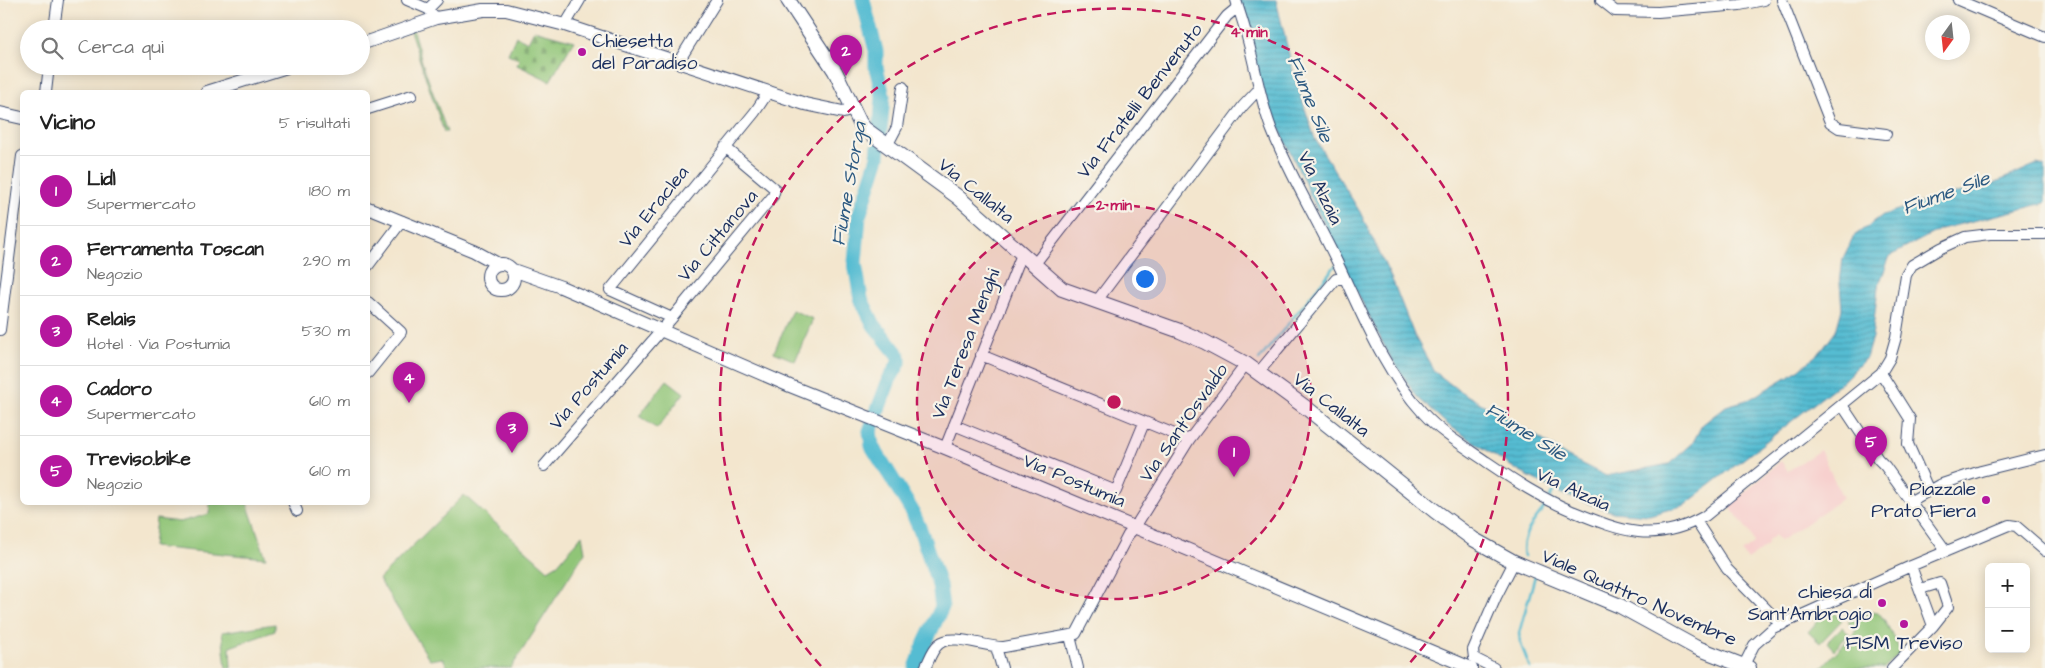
<!DOCTYPE html>
<html lang="it">
<meta charset="utf-8">
<style>
:root{--surface:#fff;--page:#f2f2f2;--text:#222;--muted:#767676;--line:#e0e0e0;--accent:#b5179e}
body{margin:0;font-family:"Architects Daughter",sans-serif;background:var(--page);color:var(--text)}
.controls{position:absolute;right:15px;bottom:15px;display:grid;overflow:hidden;border-radius:8px;box-shadow:0 2px 12px #0003}
.controls button{width:45px;height:45px;display:grid;place-items:center;padding:0;border:0;border-bottom:1px solid var(--line);background:var(--surface);color:var(--text);font:25px sans-serif}
.compass{position:absolute;left:1925px;top:15px;width:45px;height:45px;border-radius:50%;background:var(--surface);box-shadow:0 2px 12px #0003;rotate:195deg}
.you{position:absolute;left:1144px;top:278px;width:18px;height:18px;margin:-12px;border:4px solid #fff;border-radius:50%;background:#1a73e8;box-shadow:0 0 0 8px #1a73e833}
.badge{display:grid;place-items:center;width:32px;height:32px;border-radius:50%;background:var(--accent);color:#fff;font-size:16px;font-weight:700}
.pin{position:absolute;translate:-50% -41px;filter:drop-shadow(0 1px 2px #0008)}
.pin::after{content:'';position:absolute;top:26px;width:18px;height:15px;background:inherit;clip-path:polygon(0 0,100% 0,50% 100%)}
.list{margin:0;padding:0;list-style:none}
h2{display:flex;justify-content:space-between;align-items:center;height:65px;margin:0;padding:0 20px;font-size:21px}
h2 small{font-size:16px;font-weight:400;color:var(--muted)}
.list li{display:grid;grid-template-columns:32px 1fr auto;gap:15px;align-items:center;box-sizing:border-box;height:70px;padding:0 20px;border-top:1px solid var(--line)}
.list b{display:block;font-size:19px;white-space:nowrap}
.list p{margin:0;font-size:16px;white-space:nowrap;color:var(--muted)}
.list em{font-size:16px;font-style:normal;color:var(--muted)}
.icon{flex:none;width:28px;height:28px;fill:none;stroke:currentColor;stroke-width:2;stroke-linecap:round;stroke-linejoin:round}
.map{position:relative;flex:none;width:2045px;height:668px;overflow:hidden}
.search{position:absolute;background:var(--surface);box-shadow:0 2px 12px #0003;left:20px;top:20px;width:350px;height:55px;display:flex;align-items:center;gap:12px;box-sizing:border-box;padding:0 18px;border-radius:28px;color:var(--muted);font-size:19px}
.panel{position:absolute;background:var(--surface);box-shadow:0 2px 12px #0003;left:20px;top:90px;width:350px;height:415px;border-radius:8px}
.map>svg:first-child{display:block}
.built{fill:#f7d0ce}
.grass{fill:#90c577;stroke:#567a6a}
.cemetery{fill:url(#cemetery-stones);stroke:#567a6a}
.park{fill:url(#park-crowns);stroke:#567a6a}
.water{fill:url(#water-rules);stroke:#387698}
.lines{fill:none;stroke-linecap:round;stroke-linejoin:round}
.stream{stroke:#55bcd2;stroke-width:2.5}
.river{stroke:#55bcd2;stroke-width:15}
.minor-casing{stroke:#3b4a6f;stroke-width:12}
.tertiary-casing{stroke:#3b4a6f;stroke-width:14}
.secondary-casing{stroke:#3b4a6f;stroke-width:16}
.minor{stroke:#fff;stroke-width:10}
.tertiary{stroke:#fff;stroke-width:12}
.secondary{stroke:#fff;stroke-width:14}
.ring{fill:none;stroke:#c2185b;stroke-width:2.5;stroke-dasharray:9 6}
.poi-dot{fill:#b5179e;stroke:#f7f3e8;stroke-width:2}
.labels{text-anchor:middle;dominant-baseline:central;stroke-width:4.5;stroke-linejoin:round;paint-order:stroke}
.poi-label{font-size:19px;fill:#1b2f5e;stroke:#f7f3e8;text-anchor:end}
.street-label{font-size:19px;fill:#1b2f5e;stroke:#f7f3e8}
.water-label{font-size:20px;font-style:italic;fill:#2c5981;stroke:#f7f3e8}
.centre{fill:#c2185b;stroke:#f7f3e8;stroke-width:2.5}
.ring-label{font-size:15px;text-anchor:middle;font-weight:bold;fill:#c2185b;stroke:#f7f3e8;stroke-width:4.5;stroke-linejoin:round;paint-order:stroke}
</style>
<div class="map">
<svg width="2045" height="668" viewBox="0 0 2045 668">
<defs>
<pattern id="cemetery-stones" width="16" height="16" patternUnits="userSpaceOnUse" patternTransform="scale(1.25)"><rect width="16" height="16" fill="#90c577"/><path d="M2 7V4a2 2 0 0 1 4 0v3zM10 15v-3a2 2 0 0 1 4 0v3z" fill="#75a065"/></pattern>
<pattern id="park-crowns" width="20" height="18" patternUnits="userSpaceOnUse" patternTransform="scale(1.25)"><rect width="20" height="18" fill="#90c577"/><path d="M2 6a3 3 0 1 1 6 0M12 15a3 3 0 1 1 6 0" fill="none" stroke="#75a065"/></pattern>
<pattern id="water-rules" width="6" height="5" patternUnits="userSpaceOnUse" patternTransform="scale(1.25)"><rect width="6" height="5" fill="#55bcd2"/><path d="M0 2.5h6" fill="none" stroke="#4699ae"/></pattern>
</defs>
<rect width="100%" height="100%" fill="#f7f3e8"/>
<filter id="ink" filterUnits="userSpaceOnUse"><feTurbulence type="fractalNoise" baseFrequency=".02" numOctaves="2"/><feDisplacementMap in="SourceGraphic" scale="10" xChannelSelector="R" yChannelSelector="G"/><feConvolveMatrix kernelMatrix="1 2 1 2 8 2 1 2 1" color-interpolation-filters="sRGB"/></filter>
<filter id="wash" filterUnits="userSpaceOnUse"><feTurbulence type="fractalNoise" baseFrequency=".0096" numOctaves="4" result="noise"/><feDisplacementMap in="SourceGraphic" scale="20" xChannelSelector="R" yChannelSelector="G"/><feGaussianBlur stdDeviation="1.12" result="paint"/><feColorMatrix in="noise" values="0 0 0 0 0 0 0 0 0 0 0 0 0 0 0 0 0 1.4 0 .05"/><feComposite in="paint" operator="in"/></filter>
<g filter="url(#wash)">
<rect width="100%" height="100%" fill="#f3e6ce"/>
<path class="built" d="M1820 450 1843 498 1780 541 1775 535 1767 542 1769 544 1748 560 1742 552 1754 543 1750 533 1728 504 1741 496 1781 461 1788 471Z"/>
<path class="grass" d="M792 310 813 319 795 361 774 352Z
M667 380 684 393 657 429 639 416Z
M464 495 548 570 558 564 582 535 585 552 511 668H448L443 658 430 660 379 579Z
M210 503H247L266 558 153 547 156 519 180 522 209 514Z
M1830 608 1842 620 1820 643 1808 632Z
M1873 612H1878L1885 621 1901 652 1884 668H1821L1856 631 1848 622Z
M275 624V631L230 647 231 668H226L222 632Z
M1842 627 1849 634 1834 650 1827 642Z"/>
<path class="cemetery" d="M534 30 574 41 550 81 517 65 519 59 508 54 516 36 528 42Z"/>
<path class="park" d="M412 27 422 62 447 132H444L409 28Z"/>
<path class="water" d="M1236 0H1276L1294 75 1315 139 1360 212 1394 284 1414 335 1434 371 1458 390 1535 435 1566 456 1606 476 1669 464 1692 444 1702 425 1726 406 1750 399 1800 369 1822 350 1836 331 1842 309 1840 283 1843 258 1854 236 1883 215 1930 199 1985 187 2037 164 2045 166V203L1941 229 1890 256 1878 287 1872 337 1866 358 1844 380 1685 505 1649 515 1613 512 1565 495 1520 472 1448 425 1417 397 1389 355 1341 261 1267 102Z"/>
<g class="lines">
<path class="stream" d="M1259 360 1335 266
M1550 497 1556 487
M1524 556C1519 534 1537 519 1548 502
M1530 668 1520 642 1519 633 1535 576"/>
<path class="river" d="M863 0 876 51V67L883 96 878 157 859 216 855 263 861 299 874 325 899 356V363L889 380 870 431 872 446 912 511 921 532 939 585 942 607 925 643 916 668"/>
</g>
</g>
<g filter="url(#ink)">
<g class="lines">
<defs>
<path id="minor" d="M407 0 428 9 436 18
M1236 0C1240 14 1245 27 1248 41 1256 70 1260 99 1271 128 1290 176 1318 221 1340 268 1363 317 1385 372 1423 413 1441 433 1465 447 1487 462 1515 481 1541 498 1572 511 1621 531 1654 545 1705 516L1881 373 1890 358 1896 337 1904 287 1906 275 1912 265 1941 248 1965 237 1990 234H2045
M1601 0 1615 11 1658 12 1740 5 1764 0
M1782 0 1830 122 1839 128 1886 134
M1958 0 2045 37
M428 9 437 0
M565 25 580 0
M54 29 58 0
M679 61 717 0
M46 92 49 66
M368 109 412 95
M887 146 897 127 903 87
M1034 265 1227 16 1238 7
M368 266 402 221
M368 302 401 332 368 373
M1096 302 1243 106 1259 89
M672 318 610 290 755 112 769 91
M0 330 22 156
M981 355 1189 440
M1258 373 1336 279H1344
M1881 373 1910 419 1908 444 1929 491
M1842 405 1878 459 1885 466 1946 551
M954 425 1116 491 1144 423
M945 448 1022 254
M544 466 672 318 773 196 775 189 725 147
M1911 501 1939 485 1981 471 2045 455
M293 502 297 511
M1696 521 1727 569 1782 625
M1911 566 1933 626
M1070 636 1078 668
M996 647 1002 668
M1744 665 1754 645 1773 628 1911 566 2009 525 2016 526 2045 551
M925 668C929 661 932 649 939 644 953 632 986 648 1004 647L1076 634 1128 535 1135 527 1189 440 1246 364
M1494 668 1474 658 1473 650 1496 597 1514 562
M1892 668 1933 626 1948 607 1940 583 1920 589"/>
<path id="tertiary" d="M361 44 436 18 483 10H506L565 25 805 104 843 112 854 109
M207 92 290 66
M0 113 22 118
M368 208 474 251 498 264
M488 277a13 13 0 1 1 26 0a13 13 0 1 1-26 0Z
M513 270 561 287 790 386 945 448 1471 668"/>
<path id="secondary" d="M788 0 835 71 860 123 865 129 958 197 1062 289 1180 331 1205 342 1233 357 1246 364 1309 410 1435 511 1473 539 1514 562 1620 606 1695 647 1749 668"/>
</defs>
<use href="#minor" class="minor-casing"/>
<use href="#tertiary" class="tertiary-casing"/>
<use href="#secondary" class="secondary-casing"/>
<use href="#minor" class="minor"/>
<use href="#tertiary" class="tertiary"/>
<use href="#secondary" class="secondary"/>
</g>
</g>
<circle cx="1114" cy="402" r="197" fill="#c2185b" fill-opacity=".12"/>
<g class="ring">
<circle cx="1114" cy="402" r="197"/>
<path d="M821 666A394 394 0 1 1 1407 666"/>
</g>
<g class="poi-dot">
<circle cx="582" cy="52" r="5"/>
<circle cx="1986" cy="500" r="5"/>
<circle cx="1882" cy="603" r="5"/>
<circle cx="1904" cy="624" r="5"/>
</g>
<g class="labels">
<g class="poi-label">
<text x="592" y="41" text-anchor="start">Chiesetta<tspan x="592" dy="22">del Paradiso</tspan></text>
<text x="1976" y="489">Piazzale<tspan x="1976" dy="22">Prato Fiera</tspan></text>
<text x="1872" y="592">chiesa di<tspan x="1872" dy="22">Sant'Ambrogio</tspan></text>
<text x="1904" y="643" text-anchor="middle">FISM Treviso</text>
</g>
<g class="street-label">
<text transform="translate(1140 101) rotate(-52)">Via Fratelli Benvenuto</text>
<text transform="translate(1320 188) rotate(64)">Via Alzaia</text>
<text transform="translate(976 191) rotate(39)">Via Callalta</text>
<text transform="translate(654 207) rotate(-51)">Via Eraclea</text>
<text transform="translate(718 236) rotate(-50)">Via Cittanova</text>
<text transform="translate(966 344) rotate(-69)">Via Teresa Menghi</text>
<text transform="translate(589 386) rotate(-49)">Via Postumia</text>
<text transform="translate(1331 405) rotate(38)">Via Callalta</text>
<text transform="translate(1184 423) rotate(-55)">Via Sant'Osvaldo</text>
<text transform="translate(1074 481) rotate(23)">Via Postumia</text>
<text transform="translate(1573 490) rotate(25)">Via Alzaia</text>
<text transform="translate(1639 598) rotate(24)">Viale Quattro Novembre</text>
</g>
<g class="water-label">
<text transform="translate(1310 99) rotate(68)">Fiume Sile</text>
<text transform="translate(849 184) rotate(-80)">Fiume Storga</text>
<text transform="translate(1946 193) rotate(-20)">Fiume Sile</text>
<text transform="translate(1526 432) rotate(32)">Fiume Sile</text>
</g>
</g>
<circle cx="1114" cy="402" r="8" class="centre"/>
<g class="ring-label">
<text x="1249" y="37">4 min</text>
<text x="1114" y="210">2 min</text>
</g>
</svg>
<div class="controls">
<button>+</button>
<button>−</button>
</div>
<svg class="compass" viewBox="-18 -18 36 36"><path d="M0-13l5 13h-10z" fill="#e53935"/><path d="M0 13l5-13h-10z" fill="#767676"/></svg>
<div class="you"></div>
<div class="pin badge" style="left:1234px;top:477px">1</div>
<div class="pin badge" style="left:846px;top:76px">2</div>
<div class="pin badge" style="left:512px;top:453px">3</div>
<div class="pin badge" style="left:409px;top:403px">4</div>
<div class="pin badge" style="left:1871px;top:467px">5</div>
<div class="search"><svg class="icon" aria-label="search" viewBox="0 0 24 24"><circle cx="10" cy="10" r="6"/><path d="M15 15l6 6"/></svg>Cerca qui</div>
<section class="panel">
<h2>Vicino<small>5 risultati</small></h2>
<ul class="list">
<li><span class="badge">1</span><div><b>Lidl</b><p>Supermercato</p></div><em>180 m</em></li>
<li><span class="badge">2</span><div><b>Ferramenta Toscan</b><p>Negozio</p></div><em>290 m</em></li>
<li><span class="badge">3</span><div><b>Relais</b><p>Hotel · Via Postumia</p></div><em>530 m</em></li>
<li><span class="badge">4</span><div><b>Cadoro</b><p>Supermercato</p></div><em>610 m</em></li>
<li><span class="badge">5</span><div><b>Treviso.bike</b><p>Negozio</p></div><em>610 m</em></li>
</ul>
</section>
</div>
